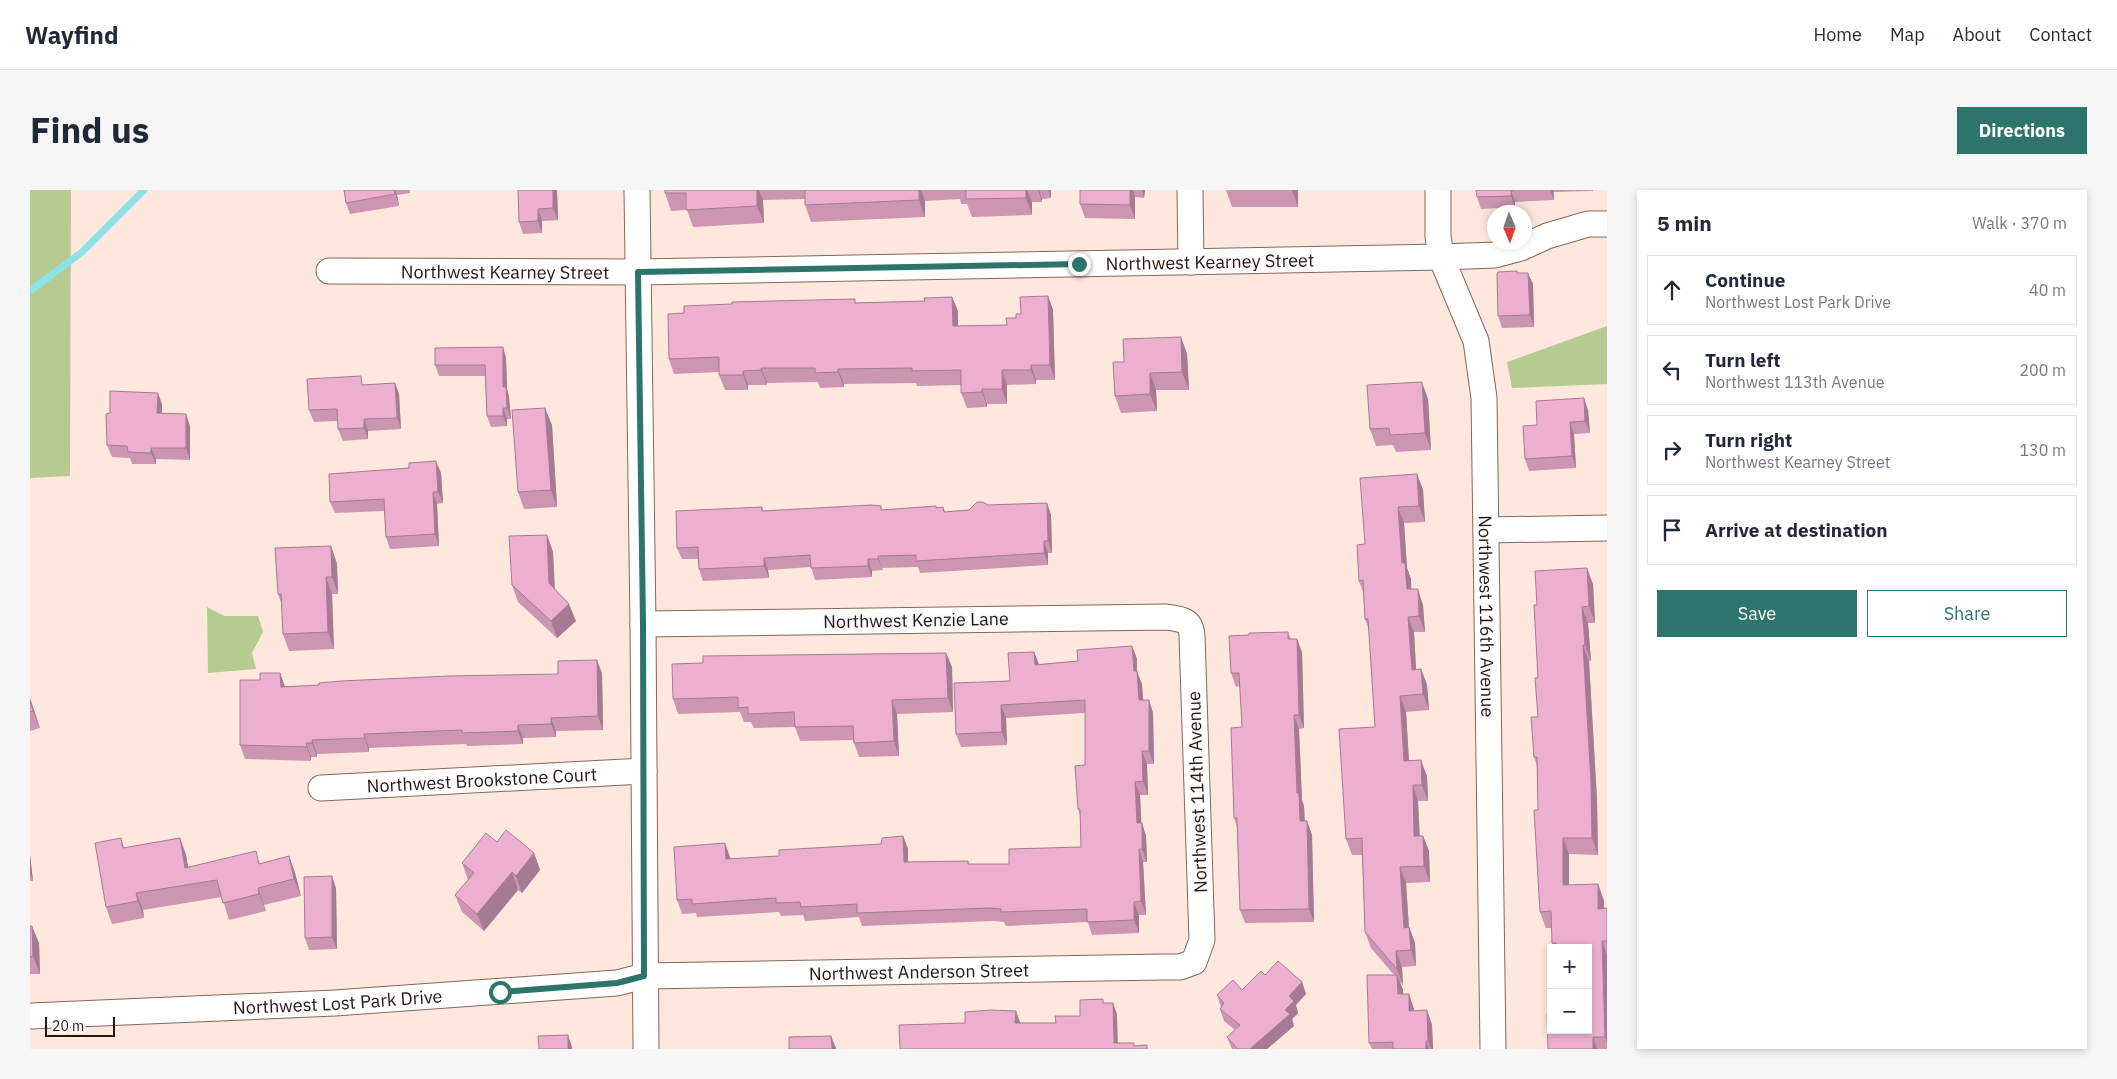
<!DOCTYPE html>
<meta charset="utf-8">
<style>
:root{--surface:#fff;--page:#f6f6f7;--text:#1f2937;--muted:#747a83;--line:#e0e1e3;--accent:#2d746a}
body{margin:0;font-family:"IBM Plex Sans",sans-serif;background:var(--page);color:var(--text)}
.controls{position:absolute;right:15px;bottom:15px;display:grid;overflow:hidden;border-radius:0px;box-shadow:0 2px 8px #0003}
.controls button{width:45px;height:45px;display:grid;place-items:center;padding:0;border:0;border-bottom:1px solid var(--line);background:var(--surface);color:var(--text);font:25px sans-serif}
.compass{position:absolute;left:1457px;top:15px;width:45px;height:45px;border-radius:50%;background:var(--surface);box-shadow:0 2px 8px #0003;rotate:178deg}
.scale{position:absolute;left:15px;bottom:12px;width:70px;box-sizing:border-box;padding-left:5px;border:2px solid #241812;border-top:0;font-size:14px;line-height:18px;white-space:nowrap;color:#241812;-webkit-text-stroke:4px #fafafa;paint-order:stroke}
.stop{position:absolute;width:15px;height:15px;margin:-11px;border:4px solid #2d746a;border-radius:50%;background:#fff}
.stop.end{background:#2d746a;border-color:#fff;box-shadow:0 1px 5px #0008}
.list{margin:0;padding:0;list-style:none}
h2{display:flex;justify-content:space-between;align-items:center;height:65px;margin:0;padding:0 20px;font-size:21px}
h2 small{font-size:16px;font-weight:400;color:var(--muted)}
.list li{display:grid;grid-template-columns:32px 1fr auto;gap:15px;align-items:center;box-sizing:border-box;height:70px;margin:0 10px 10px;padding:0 10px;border:1px solid var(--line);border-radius:0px}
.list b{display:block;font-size:19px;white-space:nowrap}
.list p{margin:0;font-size:16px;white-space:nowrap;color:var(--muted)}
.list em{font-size:16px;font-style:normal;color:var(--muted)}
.actions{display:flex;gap:10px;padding:15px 20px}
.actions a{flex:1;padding:11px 0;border:1px solid var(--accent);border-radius:0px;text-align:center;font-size:18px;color:var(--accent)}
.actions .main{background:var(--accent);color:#fff}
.icon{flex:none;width:28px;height:28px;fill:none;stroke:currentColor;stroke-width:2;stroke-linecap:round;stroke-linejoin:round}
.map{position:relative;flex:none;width:1577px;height:859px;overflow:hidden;border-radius:0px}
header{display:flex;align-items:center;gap:30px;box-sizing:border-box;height:70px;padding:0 25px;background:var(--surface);border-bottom:1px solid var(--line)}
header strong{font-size:24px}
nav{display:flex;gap:28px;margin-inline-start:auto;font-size:18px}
.intro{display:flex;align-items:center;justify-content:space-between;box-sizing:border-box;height:120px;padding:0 30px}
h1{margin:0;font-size:35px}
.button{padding:12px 22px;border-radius:0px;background:var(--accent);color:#fff;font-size:18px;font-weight:700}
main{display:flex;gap:30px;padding:0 30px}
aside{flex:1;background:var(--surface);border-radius:0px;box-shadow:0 2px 8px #0003}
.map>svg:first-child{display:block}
.green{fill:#b6cb91}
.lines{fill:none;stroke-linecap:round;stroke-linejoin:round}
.stream{stroke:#8de2ea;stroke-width:7}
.minor-casing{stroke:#856658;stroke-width:27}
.minor{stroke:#fff;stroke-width:25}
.wall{fill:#cc96b3}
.shaded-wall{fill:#a67a92}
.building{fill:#edafd0;stroke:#a67a92}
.route{stroke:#2d746a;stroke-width:6}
.labels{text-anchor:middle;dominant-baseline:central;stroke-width:4;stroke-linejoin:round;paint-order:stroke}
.street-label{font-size:18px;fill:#241812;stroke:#fafafa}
</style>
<header>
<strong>Wayfind</strong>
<nav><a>Home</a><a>Map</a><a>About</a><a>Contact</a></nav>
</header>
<div class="intro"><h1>Find us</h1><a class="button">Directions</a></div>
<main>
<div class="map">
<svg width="1577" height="859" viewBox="0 0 1577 859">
<rect width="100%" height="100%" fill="#fee8de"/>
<path class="green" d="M0 0H41L40 286 0 288Z
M1577 136V194L1482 198 1477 172Z
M177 417 194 426H228L233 442 222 463 226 479 178 483Z"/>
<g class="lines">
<path class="stream" d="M0 101 52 62 114 0"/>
<defs>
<g id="minor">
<path d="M607 0 613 434 616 859"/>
<path d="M1160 0 1161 72"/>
<path id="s1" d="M1408 0V46L1411 67 1446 151 1454 208 1463 859"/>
<path id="s2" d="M299 81 608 82 1411 67 1465 65 1491 58 1517 46 1558 34H1577"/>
<path d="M1457 340 1577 338"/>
<path id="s3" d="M291 598 614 581"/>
<path id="s4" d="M0 826 305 813 587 793 614 786 1132 777H1150L1164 772 1172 750 1162 446C1161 429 1151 429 1135 427L613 434"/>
</g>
</defs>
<use href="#minor" class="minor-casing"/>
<use href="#minor" class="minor"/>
</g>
<path class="wall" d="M314 0H380V3L367 5 369 16 320 24 316 13Z
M527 0 528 30 512 31V43L493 44 489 32Z
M635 0H1021V8L1012 9V12H1002V25L942 27 937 14H931L930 9 895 11V27L781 32 775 15V9L733 10 734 33 663 37 657 20 641 21 635 3Z
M1050 0H1115L1114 8 1105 7V29L1055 28 1050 14Z
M1196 0H1268V17H1202Z
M1446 0H1563V1L1524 2V10L1485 12V17L1451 19 1447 7Z
M1488 83 1503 94 1504 137 1472 138 1468 126Z
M1018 106 1023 120 1025 190H1006V194L977 195V214H957V217L937 218 931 203V195L887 196 886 193 814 194V197L790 198 788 192 737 193V195H718V200H695L689 185V182L644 184 639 169 654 123 827 113 895 111 922 107 928 121V136L977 135 991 124Z
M1151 147 1157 164 1159 200H1126L1127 221 1091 223 1085 206 1094 172Z
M476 168 477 199 479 207 481 229H477V236L461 237 457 226 455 186H409L405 175Z
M365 193 369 204 371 239 338 241V249L313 251 308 239V231L284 232 279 220 334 195Z
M1398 209 1401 260 1366 262 1363 255 1346 256 1340 239Z
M132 214V223L160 236V270L126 269V274H102L100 268 82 267 77 255Z
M1558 220 1560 243 1544 244 1546 278 1499 281 1495 269 1507 235Z
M522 235 527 317 494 319 488 302Z
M411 283 413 313 407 314 409 356 360 359 356 347 354 321 305 323 300 312Z
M1387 284 1393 300 1395 332 1374 333 1377 378 1381 389V399L1393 415 1395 442H1384L1386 480 1391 479 1397 495 1399 520 1376 522 1379 571 1397 586 1398 611H1388L1390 646H1393L1399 661 1400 692 1376 693 1379 737 1385 753 1386 776 1372 777 1373 795 1370 792 1373 800V804L1384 819V821L1397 820 1402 835 1403 859H1342L1339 853 1364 785 1341 758 1335 742 1332 665H1322L1316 649 1345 537 1339 440 1335 429 1333 402 1329 391 1335 354Z
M1017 313 1021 325 1022 363H1018V375L890 383 888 377 852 378 853 380 842 381V387L785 390 781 377 738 380 739 388 673 391 669 379 668 369H652L647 358 732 317 733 321 851 316 852 320 906 316 907 318 913 317 915 322 939 320 958 315Z
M517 345 523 362 525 399 546 431 527 448 488 412 482 395Z
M301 356 307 374 308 404H302L304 459 259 461 253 444 252 415 248 404Z
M1563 394 1565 433H1558L1561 471H1559L1567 610 1568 665 1539 664V695L1568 694 1574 711V718H1577V859H1518L1521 840 1558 758H1524L1522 753V738H1516L1510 722 1507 576 1504 567 1508 527 1507 415Z
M1258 442 1261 449 1272 462 1274 538 1269 539 1272 610 1274 616 1275 631H1277L1282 645 1284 732 1215 733 1210 720 1207 637 1204 628 1212 537 1210 496 1206 497 1201 483Z
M1102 456 1107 469V482L1112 494 1113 510H1119L1123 523 1124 574H1117L1118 605H1110L1111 633 1116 646 1117 672H1113L1116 725H1109V743L1062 745 1058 732 976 736 974 732 964 731 832 736 829 727 775 731 773 725 751 726 749 722 667 727 666 723 652 724 647 710 695 653 700 669 749 666 851 654 873 646 878 659V672L938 671 939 674H979L1051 657 1050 625 1048 619 1055 575V523L976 528 977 555 931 557 926 544 980 491 1004 462 1009 474 1048 471Z
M916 463 922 477 923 522 867 524 869 566 829 567 824 553 823 550 770 551 765 537 724 538 721 532H714L710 522 648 524 643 509Z
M250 483 255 497 572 483 573 540 526 541V547L493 548V554L437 556 436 554 339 558V562L287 564V567H281V571L215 569 210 555Z
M0 508 10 538 0 541Z
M91 648 94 658 150 648 156 665 158 677 230 674 259 666 265 683 271 706 234 715 236 721 199 730 192 707 113 720 114 728 82 734 76 717Z
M504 663 510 680 492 703 488 700 454 741 432 722 425 705 438 690 432 673Z
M0 665 3 691H0Z
M306 698 307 759 279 760 275 748Z
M0 736 9 753 10 784H0Z
M1235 785 1272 792 1276 804 1266 815 1268 823 1262 829 1264 836 1237 859H1202L1197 847 1205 840 1194 831 1190 819 1191 817 1187 805 1212 800Z"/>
<path class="shaded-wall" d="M364 0H365L367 5 369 16Z
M523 0H527L528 30 523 18Z
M727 0H729L733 10 734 33 727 16Z
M889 0H891L895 11V27L889 10Z
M996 0H997L1002 12V25L996 8Z
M1008 0H1009L1012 9V12Z
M1018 0H1021V8Z
M1100 0H1103L1105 7V29L1100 15Z
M1112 0H1115L1114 8Z
M1262 0H1268V17Z
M1481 0 1485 12V17L1481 6Z
M1520 0H1523L1524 10Z
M508 19 512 31V43L508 31Z
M1498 83 1503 94 1504 137 1500 125Z
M1018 106 1023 120 1025 190 1020 175Z
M922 107 928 121V151L923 136Z
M1151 147 1157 164 1159 200 1152 182Z
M473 157 476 168 477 199 479 207 481 229 477 218 473 197Z
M1001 175 1006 190V194L1001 180Z
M731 178 737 193V195L731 180Z
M808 179 814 194V197L808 182Z
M972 180 977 195V214L972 199Z
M713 181 718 195V200L713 185Z
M1120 183 1126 200 1127 221 1120 204Z
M1392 192 1398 209 1401 260 1395 243Z
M365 193 369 204 371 239 367 228Z
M952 199 957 214V217L952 202Z
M128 203 132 214 131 235 127 223Z
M1554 208 1558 220 1560 243 1555 231Z
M473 218 477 229V236L473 226Z
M515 218 522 235 527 317 521 300Z
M156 224 160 236V270L156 258Z
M334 229 338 241V249L334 238Z
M1540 232 1544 244 1546 278 1542 266Z
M121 258 126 269V274L121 263Z
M406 271 411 283 413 313 408 302Z
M1387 284 1393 300 1395 332 1389 316Z
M403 302 407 314 409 356 405 344Z
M1017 313 1021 325 1022 363 1018 351Z
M1368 317 1374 333 1377 378 1381 389 1382 415 1377 399 1372 373Z
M517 345 523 362 525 410 519 393Z
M1014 351 1018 363V375L1014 363Z
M301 356 307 374 308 404 302 387Z
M848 366 852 378 853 380 848 369Z
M734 368 738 380 739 388 734 376Z
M838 369 842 381V387L838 376Z
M1557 378 1563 394 1565 433 1559 416Z
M296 387 302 404 304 459 298 442Z
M1388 399 1393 415 1395 442 1389 426Z
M539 414 546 431 527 448 521 431Z
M1552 417 1558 433 1561 471 1555 455Z
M1378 427 1384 442 1387 496 1382 480Z
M1267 449 1272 462 1274 538 1269 525Z
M1553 455 1559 471 1567 610 1568 665 1562 648Z
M1102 456 1107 469V482L1112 494 1114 523 1109 510 1104 481Z
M1004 462 1009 475H1005Z
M916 463 922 477 923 522 918 508Z
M567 470 572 483 573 540 568 526Z
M1391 479 1397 495 1399 520 1393 504Z
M250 483 255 497H251Z
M1370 506 1376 522 1380 587 1374 571Z
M0 508 10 538 3 521Z
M862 510 867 524 869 566 864 551Z
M1119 510 1123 523 1124 574 1119 561Z
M971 515 976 528 977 555 972 542Z
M1264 525 1269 539 1272 610 1274 616 1275 645 1270 631 1267 603Z
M521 528 526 541V547L521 534Z
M488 535 493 548V554L488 541Z
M334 544 339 558V562L335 548Z
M282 550 287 564V567L282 553Z
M276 553 281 567V571L277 557Z
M1112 561 1117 574 1118 605 1113 591Z
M1391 570 1397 586 1398 611 1392 595Z
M1105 592 1110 605 1112 646 1107 633Z
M1383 595 1388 611 1390 662 1384 646Z
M1277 631 1282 645 1284 732 1279 719Z
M1112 633 1116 646 1117 672 1112 659Z
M873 646 878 659V686L874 672Z
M1393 646 1399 661 1400 692 1394 676Z
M150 648 156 665 161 695 155 678Z
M1533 648 1539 664V712L1533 695Z
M695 653 700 667 701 682 696 669Z
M1109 659 1113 672 1116 725 1111 711Z
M504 663 510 680 492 703 486 686Z
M0 665 3 691 0 683Z
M259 666 265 683 271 706 264 689Z
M1370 677 1376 693 1380 753 1374 738Z
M482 682 488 700 454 741 447 724Z
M302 686 306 698 307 759 302 747Z
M1568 694 1574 711V735L1568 719Z
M228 698 234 715 236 721 229 704Z
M106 703 113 720 114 728 108 711Z
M1104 712 1109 725V743L1104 730Z
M2 736 9 753 10 784 3 766Z
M1379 737 1385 753 1386 776 1381 760Z
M1572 751 1577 765V853L1575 847Z
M1366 761 1372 777 1373 795 1367 779Z
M1367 785 1373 800V819L1368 804Z
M1272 792 1276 804 1266 815 1268 823 1262 829 1264 836 1237 859H1220L1255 820 1259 806Z
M1379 804 1384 819 1385 836 1379 821Z
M1083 813 1087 824 1088 859 1084 853Z
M1397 820 1402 835 1403 859H1401L1398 851Z
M986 821 990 832V845L985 833Z
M538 845 542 857V859H538Z
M801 846 806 858V859H802Z
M1563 847 1567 859H1563Z
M1396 851 1399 859H1396Z"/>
<path class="building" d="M314 0H364L365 4 316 13Z
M488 0H523V18L508 19V31L489 32Z
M635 0H727V16L656 20V3H635Z
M775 0H889V10L775 15Z
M936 0H996V8L936 9Z
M1050 0H1100V15L1050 14Z
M1446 0H1484H1481V6L1447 7Z
M1487 81V83H1498L1500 125 1468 126 1467 84 1468 82Z
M1018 106 1020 175H1001V180H972V199H952V202L931 203V180L882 181V178L808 179V182L785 183V178H731V180L713 181V185H689V167L639 169 638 124 654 123V116L702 114V112L825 109V113L895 111 894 108 922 107 923 136 977 135 976 128H986V124H991L990 107Z
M1151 147 1152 182 1120 183V204L1085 206 1083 172H1094L1093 149Z
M473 157V197H476L477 218H473V226H457L455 175H405V158Z
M331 186 332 195 365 193 367 228 334 229V238L308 239 307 219 279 220 277 189Z
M1392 192 1395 243 1360 245 1359 238 1340 239 1337 195Z
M80 201 128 203 127 223 156 224V258H121V263L98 262 97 256 77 255 76 224 80 223Z
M1554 208 1555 231 1540 232 1542 266 1495 269 1493 236 1507 235 1506 211Z
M515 218 521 300 488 302 482 220Z
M406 271 408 302H403L405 344 356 347 354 309 300 312 299 284 379 278V273Z
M1387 284 1389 316 1368 317 1372 373H1375L1377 399H1388L1389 426 1378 427 1382 480 1391 479 1393 504 1370 506 1374 571 1391 570 1392 595H1383L1384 646H1393L1394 676 1370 677 1374 738 1379 737 1381 760 1366 761 1367 779 1335 742 1332 648 1316 649 1309 539 1345 537 1338 429H1335L1333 390 1329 391 1327 355 1335 354 1330 288Z
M947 312H953L958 315 1017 313 1018 351H1014V363L886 371V365L848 366V369H838V376L781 378 780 365 734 368V376L669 379 668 357 647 358 646 321 732 317V321L841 315 851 316V320L906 316V318L913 317 914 322 939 320Z
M517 345 519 393 539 414 521 431 482 395 479 346Z
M301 356 302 387H296L298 442 253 444 251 404H248L245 358Z
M1557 378 1559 416 1552 417 1555 455H1553L1561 593 1562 648H1533V695L1568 694V719L1577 718V751H1572L1575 847H1563V859H1518L1517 824H1521V840H1558V758H1526V753H1522L1521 721 1510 722 1504 620H1508L1507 567H1504L1501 527H1508L1505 488H1508L1504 415H1507L1505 381Z
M1258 442V449H1267L1269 525H1264L1267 603H1269L1270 631H1277L1279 719 1210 720 1207 628H1204L1201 538 1212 537 1209 483H1201L1199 446 1219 445V443Z
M1102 456 1104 481H1107L1109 510H1119V561H1112L1113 591 1105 592 1107 633H1112V659H1109L1111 711 1104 712V730L1057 732V719L971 722V719L959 718 827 723V714L771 717 770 712 746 713V708L662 714V709L647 710 644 657 695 653 696 669 749 666V660L851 654 852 648 873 646 874 672 938 671V674H979V659L1051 657 1050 619H1048L1045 576 1055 575V510L971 515 972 542 926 544 924 493 980 491 978 463 1004 462 1005 475 1048 471 1047 460Z
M916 463 918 508 862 510 864 551 824 553 823 536 765 537 764 522 718 524V517L708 518V507L643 509 642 474 673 473V466Z
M567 470 568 526 521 528V534L488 535V541L432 543V540L334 544 335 548 282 550V553H276L277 557 210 555V490H230V483H250L251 497 289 495V493L311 491 419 486 528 484V471Z
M0 510 3 521 0 522Z
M476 640 504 663 486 686 482 682 447 724 425 705 444 683 432 673 456 643 467 652Z
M91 648 93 658 150 648 155 678 226 661 229 674 259 666 264 689 228 698 229 704 193 713 187 690 106 703 108 711 76 717 65 653Z
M302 686V747L275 748 274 687Z
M0 736H2L3 766 0 767Z
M1248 771 1272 792 1259 806 1264 811 1255 820 1260 824 1220 859H1208L1197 847 1210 835 1190 819 1194 813 1187 805 1203 790 1212 800 1231 781 1235 785Z
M1337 785H1367L1368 804H1379V821L1397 820 1398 851H1396V859H1363V852L1339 853Z
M1073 809V813H1083L1084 853H1104V856L1117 855V859H870L869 835 935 833V822L961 820 986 821 985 833H1026L1025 826H1050V810Z
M538 845V859H509L508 846Z
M801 846 802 859H759V847Z"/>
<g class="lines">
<path class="route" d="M470 802 587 793 614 786 613 434 608 82 1049 74"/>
</g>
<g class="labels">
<g class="street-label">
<text stroke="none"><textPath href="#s2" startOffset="881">Northwest Kearney Street</textPath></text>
<text stroke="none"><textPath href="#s2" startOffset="176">Northwest Kearney Street</textPath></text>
<text stroke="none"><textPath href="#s1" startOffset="434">Northwest 116th Avenue</textPath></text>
<text transform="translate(886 430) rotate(-1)">Northwest Kenzie Lane</text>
<text stroke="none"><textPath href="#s3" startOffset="161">Northwest Brookstone Court</textPath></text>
<text transform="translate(1167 602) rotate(-92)">Northwest 114th Avenue</text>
<text stroke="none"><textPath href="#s4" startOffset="891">Northwest Anderson Street</textPath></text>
<text stroke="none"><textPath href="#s4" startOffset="308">Northwest Lost Park Drive</textPath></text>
</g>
</g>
</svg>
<div class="controls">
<button>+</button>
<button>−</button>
</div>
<svg class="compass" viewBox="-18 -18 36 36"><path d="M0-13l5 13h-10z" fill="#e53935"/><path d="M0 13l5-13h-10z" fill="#747a83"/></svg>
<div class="scale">20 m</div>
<div class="stop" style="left:470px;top:802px"></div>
<div class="stop end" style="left:1049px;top:74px"></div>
</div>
<aside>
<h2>5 min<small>Walk · 370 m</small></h2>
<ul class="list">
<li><svg class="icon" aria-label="ahead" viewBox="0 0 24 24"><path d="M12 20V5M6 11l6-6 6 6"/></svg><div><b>Continue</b><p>Northwest Lost Park Drive</p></div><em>40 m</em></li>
<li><svg class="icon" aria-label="left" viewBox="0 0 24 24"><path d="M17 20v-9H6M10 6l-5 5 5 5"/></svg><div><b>Turn left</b><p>Northwest 113th Avenue</p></div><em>200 m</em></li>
<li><svg class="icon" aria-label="right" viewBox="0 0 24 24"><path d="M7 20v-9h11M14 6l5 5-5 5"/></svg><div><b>Turn right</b><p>Northwest Kearney Street</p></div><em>130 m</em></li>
<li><svg class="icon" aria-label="arrive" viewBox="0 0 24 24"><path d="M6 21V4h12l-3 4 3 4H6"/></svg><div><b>Arrive at destination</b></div></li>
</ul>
<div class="actions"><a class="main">Save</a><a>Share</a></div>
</aside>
</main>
